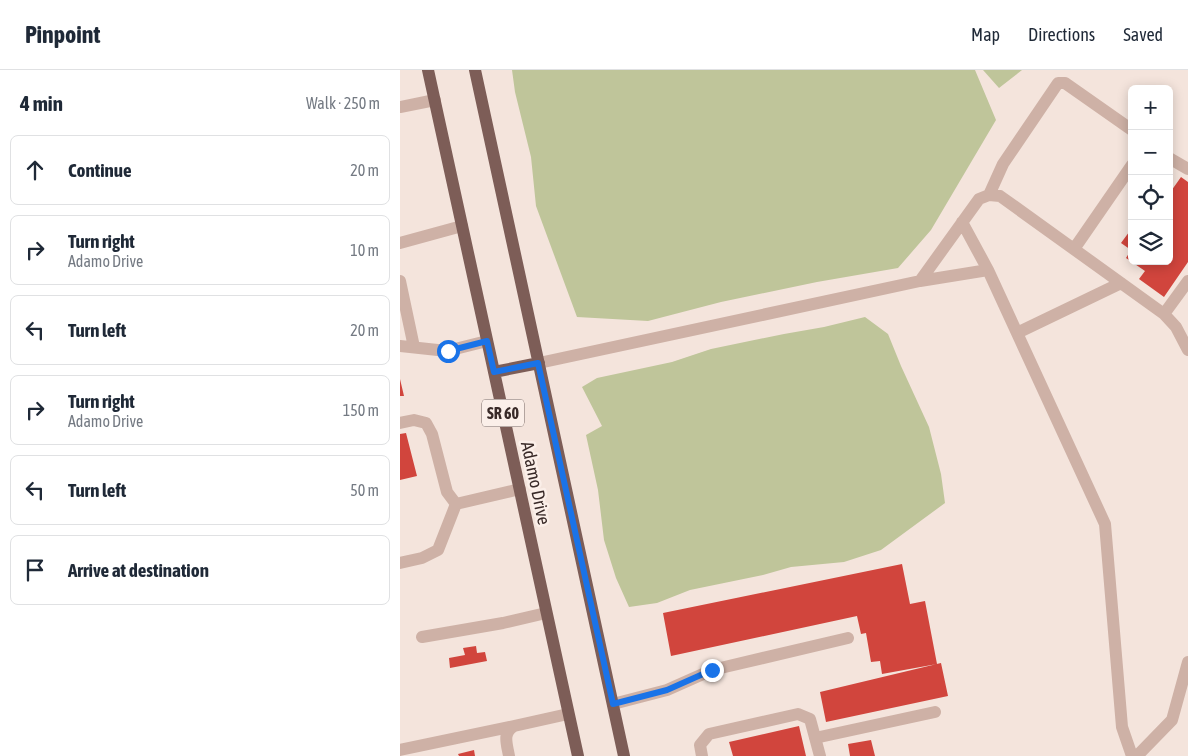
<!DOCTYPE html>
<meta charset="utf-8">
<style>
:root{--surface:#fff;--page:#f2f2f3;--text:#1f2937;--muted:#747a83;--line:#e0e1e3}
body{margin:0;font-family:"Asap Condensed",sans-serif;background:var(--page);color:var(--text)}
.controls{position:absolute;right:15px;top:15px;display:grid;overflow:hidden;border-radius:8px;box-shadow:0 2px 12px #0003}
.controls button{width:45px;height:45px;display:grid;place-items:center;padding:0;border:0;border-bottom:1px solid var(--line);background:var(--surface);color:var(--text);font:25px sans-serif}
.stop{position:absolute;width:15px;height:15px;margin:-11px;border:4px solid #1a73e8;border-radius:50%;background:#fff}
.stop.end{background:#1a73e8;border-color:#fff;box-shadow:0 1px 5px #0008}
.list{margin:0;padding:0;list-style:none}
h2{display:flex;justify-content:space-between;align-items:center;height:65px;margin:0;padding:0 20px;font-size:21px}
h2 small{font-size:16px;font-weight:400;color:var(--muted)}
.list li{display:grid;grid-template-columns:32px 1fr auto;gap:15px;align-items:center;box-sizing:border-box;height:70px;margin:0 10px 10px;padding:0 10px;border:1px solid var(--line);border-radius:8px}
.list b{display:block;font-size:19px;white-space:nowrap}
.list p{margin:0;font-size:16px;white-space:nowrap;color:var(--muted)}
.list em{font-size:16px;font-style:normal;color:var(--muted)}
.icon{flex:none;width:28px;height:28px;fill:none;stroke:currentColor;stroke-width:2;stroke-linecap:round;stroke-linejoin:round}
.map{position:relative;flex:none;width:788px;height:686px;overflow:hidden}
header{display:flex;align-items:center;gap:30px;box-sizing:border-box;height:70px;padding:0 25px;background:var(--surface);border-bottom:1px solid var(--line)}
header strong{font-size:24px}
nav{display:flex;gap:28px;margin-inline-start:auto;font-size:18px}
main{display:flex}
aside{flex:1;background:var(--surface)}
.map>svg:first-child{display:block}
.green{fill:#bfc59a}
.building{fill:#d1453d}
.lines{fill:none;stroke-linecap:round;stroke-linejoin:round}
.minor{stroke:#ceb1a6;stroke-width:12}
.major{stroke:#7d5d57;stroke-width:12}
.route{stroke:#1a73e8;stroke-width:6}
.labels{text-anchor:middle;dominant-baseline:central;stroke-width:5;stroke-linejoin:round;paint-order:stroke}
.shield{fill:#fbefe9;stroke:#736562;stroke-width:1}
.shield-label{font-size:16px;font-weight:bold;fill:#392a28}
.street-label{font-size:18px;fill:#392a28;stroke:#fbefe9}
</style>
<header>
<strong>Pinpoint</strong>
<nav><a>Map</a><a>Directions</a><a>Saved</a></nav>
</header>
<main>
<aside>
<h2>4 min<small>Walk · 250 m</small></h2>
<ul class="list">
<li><svg class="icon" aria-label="ahead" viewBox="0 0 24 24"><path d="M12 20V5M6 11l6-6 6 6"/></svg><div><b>Continue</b></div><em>20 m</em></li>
<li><svg class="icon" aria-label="right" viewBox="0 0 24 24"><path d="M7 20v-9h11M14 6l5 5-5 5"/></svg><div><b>Turn right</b><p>Adamo Drive</p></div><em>10 m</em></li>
<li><svg class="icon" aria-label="left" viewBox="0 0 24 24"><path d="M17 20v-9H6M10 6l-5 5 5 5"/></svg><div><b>Turn left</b></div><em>20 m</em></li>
<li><svg class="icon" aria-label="right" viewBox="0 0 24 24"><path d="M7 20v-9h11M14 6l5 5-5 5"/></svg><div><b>Turn right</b><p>Adamo Drive</p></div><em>150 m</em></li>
<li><svg class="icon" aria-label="left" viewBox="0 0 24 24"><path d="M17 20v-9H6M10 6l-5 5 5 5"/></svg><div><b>Turn left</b></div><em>50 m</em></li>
<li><svg class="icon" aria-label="arrive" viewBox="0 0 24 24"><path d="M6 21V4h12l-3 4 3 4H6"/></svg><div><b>Arrive at destination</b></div></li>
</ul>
</aside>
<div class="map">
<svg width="788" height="686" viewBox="0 0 788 686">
<rect width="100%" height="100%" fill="#f4e4dc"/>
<path class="green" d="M112 0H575L596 50 531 160 498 198 417 212 321 232 248 251 177 247 136 136 131 87 115 22Z
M583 0H622L599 18Z
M465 247 488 264 501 296 529 357 541 404 545 433 481 480 444 492 391 497 363 505 290 520 257 533 229 537 216 508 204 470 198 420 186 365 202 356 182 317 197 308 272 292 311 279 384 264 424 257Z"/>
<path class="building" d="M781 107 788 112V192L764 227 739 209 745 201 726 188 731 180 721 173 732 158V191H769V124Z
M0 309 4 326H0Z
M6 363 17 406 0 410V364Z
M502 494 510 534 525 531 537 594 482 604 480 591 471 592 466 563 461 564 457 546 271 586 263 543Z
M76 576 77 583 85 582 87 591 50 598 49 588 65 585 63 578Z
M541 593 548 626 426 652 420 622Z
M399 656 406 686H333L329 672Z
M471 670 475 686H450L448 674Z
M74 680 75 686H59L58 684Z"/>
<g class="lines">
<path class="minor" d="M0 37 35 30
M769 88 788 99
M589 125 603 94 658 13H665L732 60
M562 152 588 200
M0 173 62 156
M674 179 732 95
M0 211 14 277
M520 211 579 129 589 125 600 126 764 244 776 257 788 280
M764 244 788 211
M617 263 721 213
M0 276 47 281 87 271
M139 293 520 211 588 200 705 454 722 657 732 686
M0 353 14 350 26 353 32 364 47 422 56 434
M56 434 120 419
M0 493 22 488 38 480 56 434
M22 567 103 553 146 543
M213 634 267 620 312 600 448 568
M415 668 535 642
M0 680 114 656
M109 686C107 674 102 663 114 656L168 644
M302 686 300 675 309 664 398 644 410 649 420 686
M737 686 772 650 788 592"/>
<path class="major" d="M28 0 178 686
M75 0 224 686
M94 302 139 293"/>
</g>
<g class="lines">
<path class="route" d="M48 281 87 271 94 302 138 293 213 634 267 620 312 600"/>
</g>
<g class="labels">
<rect class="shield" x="82" y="329.5" width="42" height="27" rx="4"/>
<g class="shield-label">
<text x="103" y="343">SR 60</text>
</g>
<g class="street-label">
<text transform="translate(136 413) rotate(78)">Adamo Drive</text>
</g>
</g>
</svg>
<div class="controls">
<button>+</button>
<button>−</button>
<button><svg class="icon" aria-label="locate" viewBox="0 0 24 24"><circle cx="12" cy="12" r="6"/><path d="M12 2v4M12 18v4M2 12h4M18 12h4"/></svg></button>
<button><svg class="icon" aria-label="layers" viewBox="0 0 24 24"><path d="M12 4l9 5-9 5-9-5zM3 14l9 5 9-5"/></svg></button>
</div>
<div class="stop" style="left:48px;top:281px"></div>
<div class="stop end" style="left:312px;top:600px"></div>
</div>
</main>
